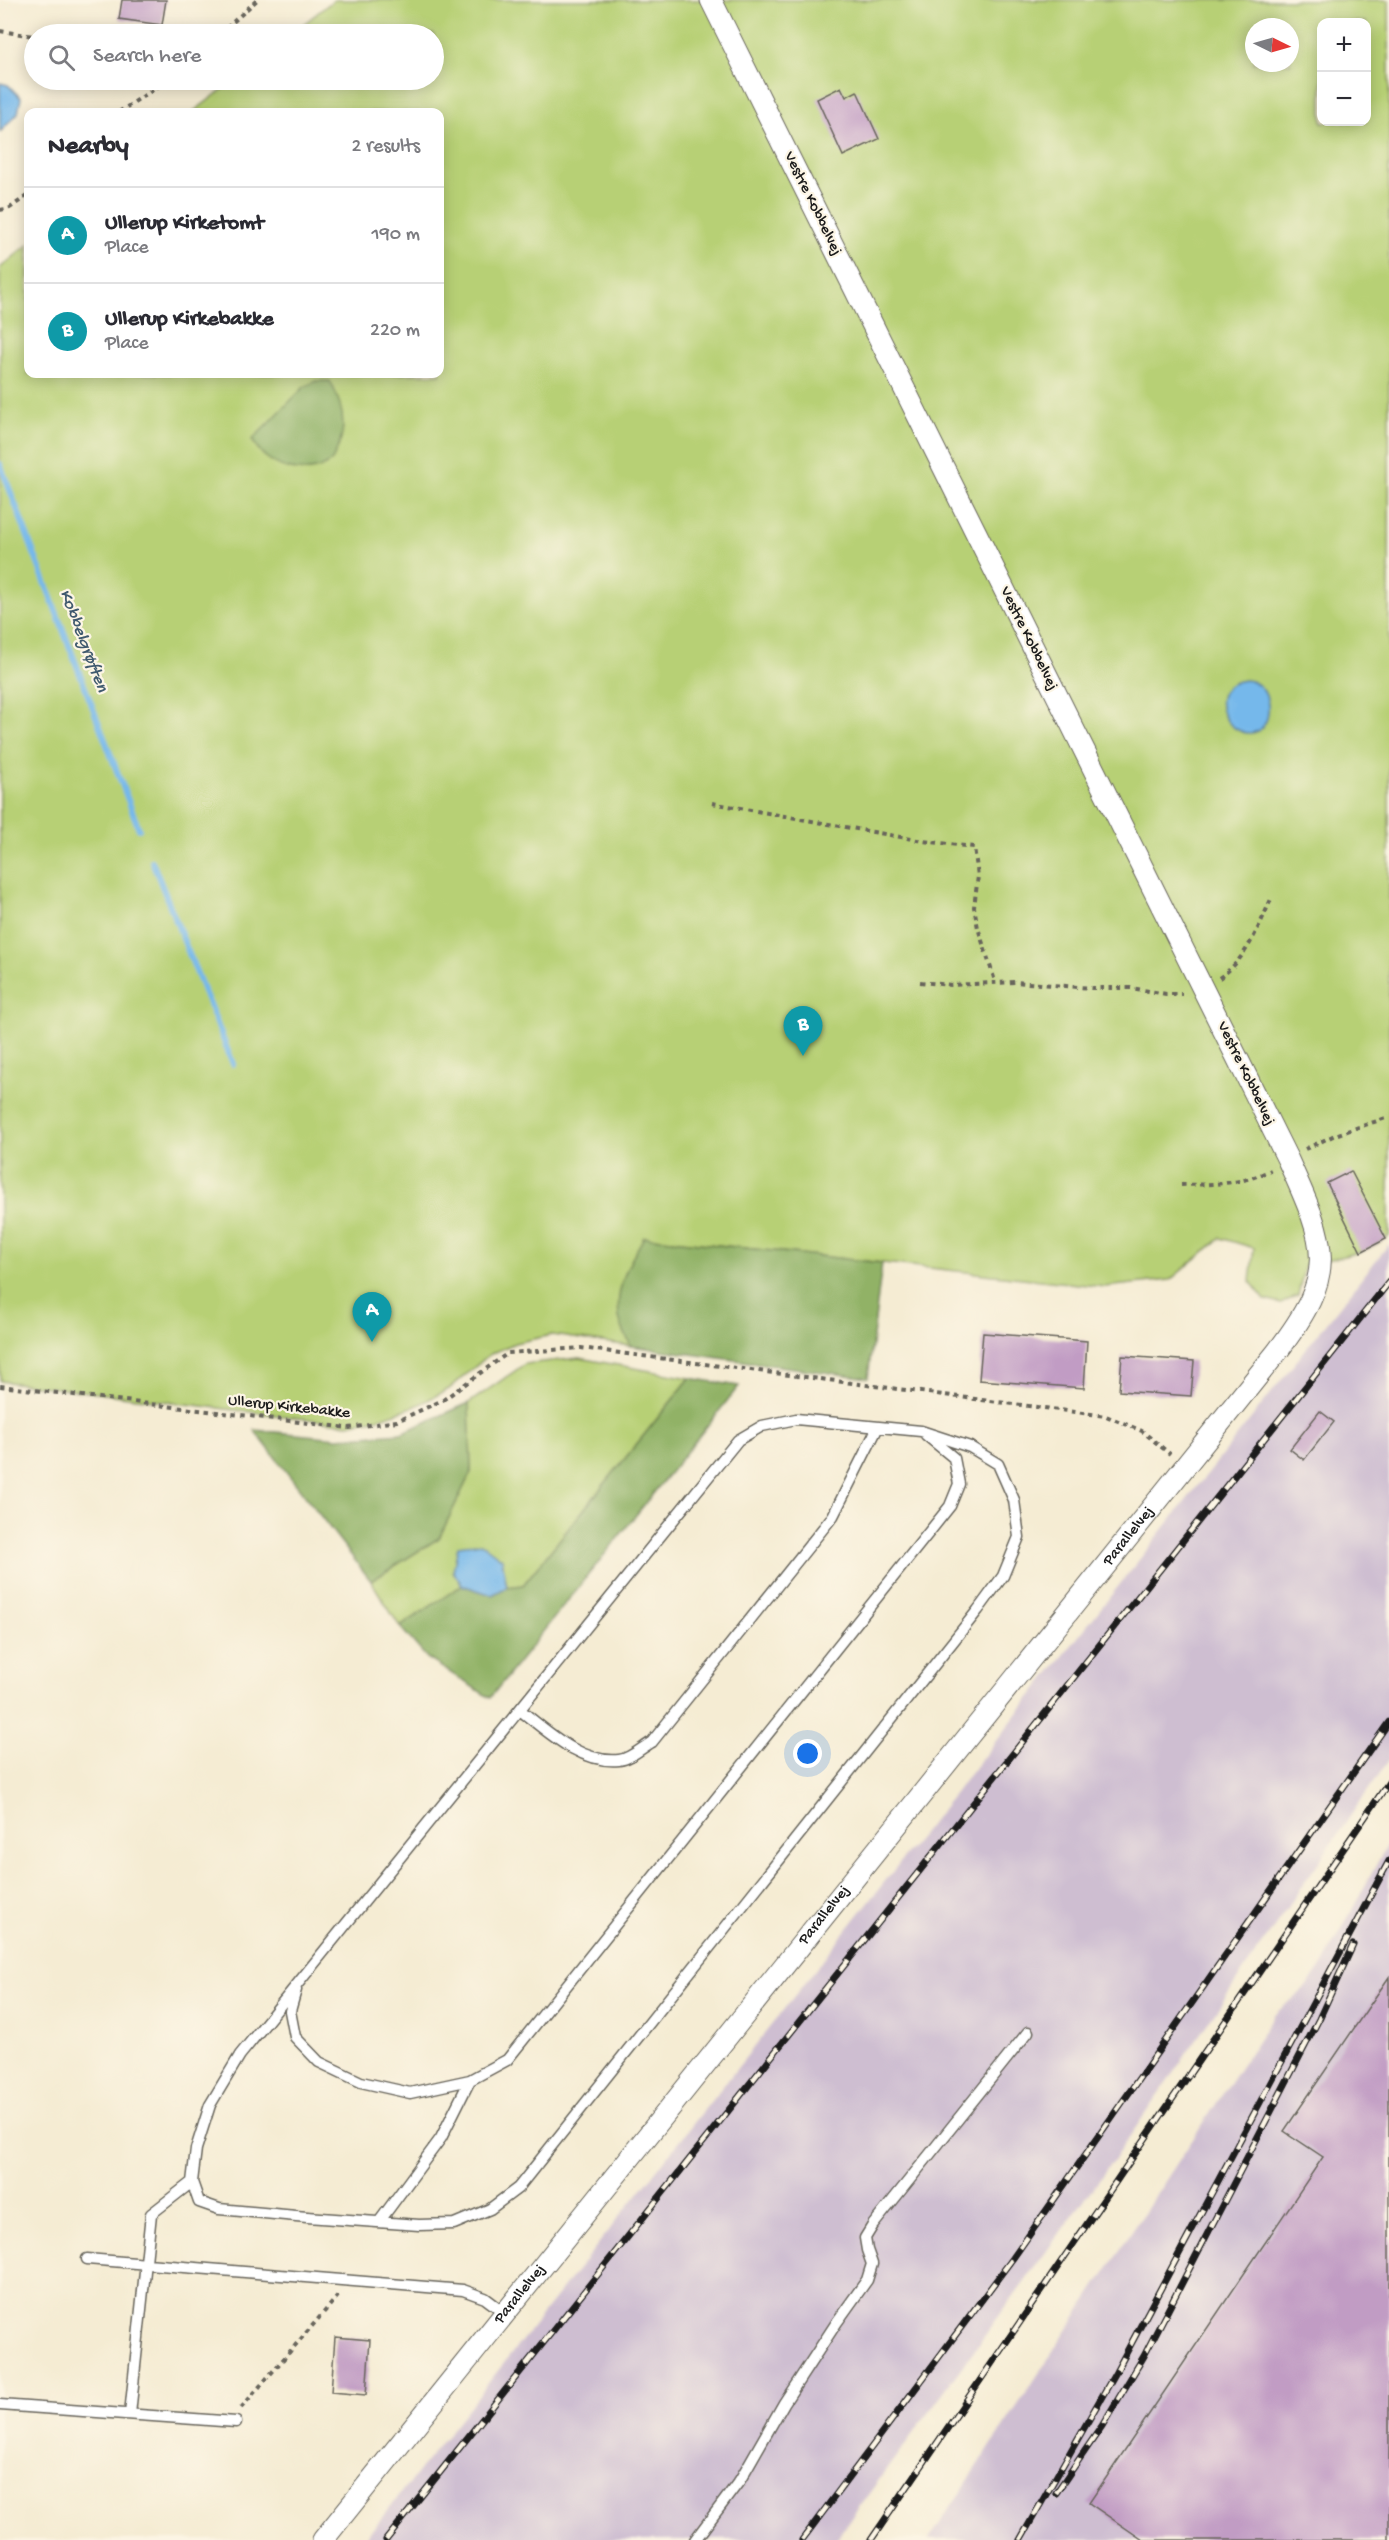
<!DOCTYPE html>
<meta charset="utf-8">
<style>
:root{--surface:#fff;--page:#f2f2f3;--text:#2b2b33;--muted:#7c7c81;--line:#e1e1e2;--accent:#b45309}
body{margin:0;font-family:"Gochi Hand",sans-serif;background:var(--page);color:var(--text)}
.controls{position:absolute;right:18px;top:18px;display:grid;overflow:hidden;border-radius:12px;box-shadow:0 3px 15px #0003}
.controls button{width:54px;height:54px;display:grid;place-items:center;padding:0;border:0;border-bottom:2px solid var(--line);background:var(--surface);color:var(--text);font:30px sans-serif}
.compass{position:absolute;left:1245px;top:18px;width:54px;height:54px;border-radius:50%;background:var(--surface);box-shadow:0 3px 15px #0003;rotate:95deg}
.you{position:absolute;left:808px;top:1754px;width:21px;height:21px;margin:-15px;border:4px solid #fff;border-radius:50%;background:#1a73e8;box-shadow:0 0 0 9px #1a73e833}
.badge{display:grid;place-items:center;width:39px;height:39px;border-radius:50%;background:var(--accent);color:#fff;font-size:20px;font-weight:700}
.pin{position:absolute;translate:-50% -50px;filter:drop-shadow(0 2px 3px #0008)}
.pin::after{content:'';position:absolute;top:32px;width:21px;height:18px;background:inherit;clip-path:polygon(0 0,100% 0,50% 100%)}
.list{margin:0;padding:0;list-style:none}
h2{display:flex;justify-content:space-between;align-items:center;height:78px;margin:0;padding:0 24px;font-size:26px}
h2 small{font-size:20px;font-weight:400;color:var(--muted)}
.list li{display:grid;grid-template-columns:39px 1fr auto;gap:18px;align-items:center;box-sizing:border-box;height:96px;padding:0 24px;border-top:2px solid var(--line)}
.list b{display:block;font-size:22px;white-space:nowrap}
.list p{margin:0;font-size:20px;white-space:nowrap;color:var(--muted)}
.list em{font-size:20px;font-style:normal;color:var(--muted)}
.icon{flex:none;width:33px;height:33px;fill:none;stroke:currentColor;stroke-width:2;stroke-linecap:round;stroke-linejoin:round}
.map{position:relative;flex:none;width:1389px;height:2540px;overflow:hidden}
.search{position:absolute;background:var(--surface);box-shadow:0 3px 15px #0003;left:24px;top:24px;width:420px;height:66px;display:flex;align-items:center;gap:15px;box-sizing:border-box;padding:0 21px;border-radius:33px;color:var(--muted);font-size:22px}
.panel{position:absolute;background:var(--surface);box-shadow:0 3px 15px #0003;left:24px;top:108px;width:420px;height:270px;border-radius:12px}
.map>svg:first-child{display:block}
.industrial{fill:#cebed1}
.green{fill:#b7d075;stroke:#6a7648;stroke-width:1.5;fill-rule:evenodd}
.forest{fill:#91b266;stroke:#566741;stroke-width:1.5}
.water{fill:#75b8eb;stroke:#486a84;stroke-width:1.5}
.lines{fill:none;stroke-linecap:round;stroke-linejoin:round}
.stream{stroke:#75b8eb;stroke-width:6}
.building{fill:#c19cc4}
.lane-casing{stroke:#68655c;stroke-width:13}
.street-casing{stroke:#68655c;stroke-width:23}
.path{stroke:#68655c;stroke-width:4;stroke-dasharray:4.5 4.5;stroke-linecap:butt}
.lane{stroke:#fff;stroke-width:10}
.street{stroke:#fff;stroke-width:21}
.rail-casing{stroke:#1c1c1c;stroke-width:7}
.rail{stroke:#fcf5e5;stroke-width:4.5;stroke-dasharray:14;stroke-linecap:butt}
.labels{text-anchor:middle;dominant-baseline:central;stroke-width:4.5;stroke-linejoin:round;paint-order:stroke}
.street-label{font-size:16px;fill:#1c1c1c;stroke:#fcf5e5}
.water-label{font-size:18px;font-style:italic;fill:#405a6f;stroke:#fcf5e5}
</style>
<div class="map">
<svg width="1389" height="2540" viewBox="0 0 1389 2540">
<rect width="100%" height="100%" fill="#fcf5e5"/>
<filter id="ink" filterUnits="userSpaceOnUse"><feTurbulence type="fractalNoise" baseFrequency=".0167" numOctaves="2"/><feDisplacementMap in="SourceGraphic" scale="12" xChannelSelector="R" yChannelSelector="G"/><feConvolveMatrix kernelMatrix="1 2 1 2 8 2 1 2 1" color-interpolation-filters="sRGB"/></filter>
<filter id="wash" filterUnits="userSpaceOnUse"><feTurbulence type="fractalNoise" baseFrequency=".008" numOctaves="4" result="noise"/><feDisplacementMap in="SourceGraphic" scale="24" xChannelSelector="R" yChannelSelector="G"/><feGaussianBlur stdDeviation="1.35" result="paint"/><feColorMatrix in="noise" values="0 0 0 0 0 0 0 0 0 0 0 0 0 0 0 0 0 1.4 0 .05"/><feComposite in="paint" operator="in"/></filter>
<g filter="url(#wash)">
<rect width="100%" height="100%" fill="#f5ecd3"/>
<path class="industrial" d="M1389 1244V1760L1114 2159 835 2540H364Z
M1389 1841V2540H929L1276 2013 1308 1985 1322 1966Z"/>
<path class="green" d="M334 0H1389V1236L1386 1239 1361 1252 1305 1265 1298 1295 1281 1304 1265 1300 1250 1281 1254 1248 1221 1238 1170 1280 1105 1287 644 1237 619 1317 631 1346 552 1335 515 1343 489 1355 449 1389 418 1405 384 1417 348 1424 0 1381V268L28 245V374H440V112H193L235 80H434V34H291ZM1322 22H1366V122H1322ZM1254 27H1290V63H1254Z
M579 1358 690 1378 523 1585 507 1587 502 1559 453 1571 462 1585 400 1627 371 1581 439 1538 471 1472 469 1403 525 1364Z"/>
<path class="forest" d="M316 381H330C341 401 348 425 338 447 336 451 334 457 332 460 315 477 283 471 267 458 261 454 256 446 252 440L304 387Z
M644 1237 882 1263 868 1378 631 1346C627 1337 620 1326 619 1316 615 1286 630 1261 644 1237Z
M690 1378 739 1386 490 1698 427 1658 400 1627 462 1585 492 1595 507 1587 523 1585Z
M469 1403 471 1472 439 1538 371 1581 254 1430 337 1438 401 1433Z"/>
<path class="water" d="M0 83 8 85 21 98 18 113 0 132Z
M1245 680C1275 681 1275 732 1251 733 1222 734 1203 685 1245 680Z
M481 1543 502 1559 507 1587 492 1595 462 1585 453 1571 458 1546Z"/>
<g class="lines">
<path class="stream" d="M0 464 139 829
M152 861 233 1064"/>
</g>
<g id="blocks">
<path class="building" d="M122 0H166L162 25 119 19Z
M841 87 846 97 857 91 879 139 843 156 817 99Z
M1351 1171 1386 1239 1361 1252 1327 1183Z
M983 1333 1087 1341 1084 1388 979 1380Z
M1122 1356 1194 1361 1191 1396 1119 1391Z
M1320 1411 1334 1422 1304 1460 1290 1449Z
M1389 1977V2540H1143L1089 2503 1323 2157 1284 2131Z
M335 2337 370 2340 366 2395 331 2392Z"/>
</g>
</g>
<g filter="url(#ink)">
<use href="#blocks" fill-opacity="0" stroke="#68655c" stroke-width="1.5"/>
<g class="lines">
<defs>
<path id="lane" d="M796 1419 921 1431 970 1447 998 1464 1014 1500 1019 1537 1003 1576 978 1610 518 2188 490 2209 454 2224 419 2225 307 2217 219 2209 199 2202 192 2182 196 2149 210 2105 240 2055 738 1440 762 1426Z
M520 1710C547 1731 581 1764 619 1760 630 1759 643 1747 652 1742L833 1516 878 1427
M296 1990 290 2011 295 2037 319 2062 361 2082 410 2093 470 2080 507 2060 950 1506 959 1484 954 1458 926 1435
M379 2222 441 2138 470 2080
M87 2259 463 2290 485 2298 505 2313
M0 2405 236 2422
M130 2414 151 2214 192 2182
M695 2540 740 2480 784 2403 837 2322 867 2280 872 2264 867 2250 865 2238 873 2225 1028 2032"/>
<g id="street">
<path id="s1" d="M323 2540 1277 1352C1338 1272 1328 1248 1288 1160L711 0"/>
</g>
</defs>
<use href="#lane" class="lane-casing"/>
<use href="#street" class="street-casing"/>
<path class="path" d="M0 31 34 36
M220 34 257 0
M119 112 168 80
M0 210 10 208 28 195
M712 803 923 841 974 847 978 876 974 907 978 928 995 981
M1219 978C1247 959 1259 926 1272 897
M920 982 951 985 1015 982 1091 988H1131L1166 994H1182
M1305 1149 1335 1135 1389 1117
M1181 1185C1213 1184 1242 1185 1271 1170
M0 1386 349 1428 397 1421 443 1400 508 1353 581 1348 1106 1416 1142 1431 1170 1454
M241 2408 338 2296"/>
<use href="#lane" class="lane"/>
<use href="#street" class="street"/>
<defs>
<path id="rail" d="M1056 2493 1102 2426 1144 2356 1319 2019 1353 1945
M386 2540 1389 1282
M802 2540 1013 2258 1389 1722
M871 2540 1389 1782
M1020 2540 1116 2372 1389 1861"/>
</defs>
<use href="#rail" class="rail-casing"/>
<use href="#rail" class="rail"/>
</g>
</g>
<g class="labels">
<g class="street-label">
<text transform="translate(812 204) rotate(64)">Vestre Kobbelvej</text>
<text transform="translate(1028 639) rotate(64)">Vestre Kobbelvej</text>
<text transform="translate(1245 1074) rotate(64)">Vestre Kobbelvej</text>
<text transform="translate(289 1408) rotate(6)">Ullerup Kirkebakke</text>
<text stroke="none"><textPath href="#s1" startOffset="1287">Parallelvej</textPath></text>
<text stroke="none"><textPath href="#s1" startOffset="801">Parallelvej</textPath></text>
<text stroke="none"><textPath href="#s1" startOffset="315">Parallelvej</textPath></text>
</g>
<g class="water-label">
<text transform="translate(83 641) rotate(69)">Kobbelgrøften</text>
</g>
</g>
</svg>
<div class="controls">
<button>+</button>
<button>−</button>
</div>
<svg class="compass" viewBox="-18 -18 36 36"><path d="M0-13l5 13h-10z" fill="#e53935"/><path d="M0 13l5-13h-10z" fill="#7c7c81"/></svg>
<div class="you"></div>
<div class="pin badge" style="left:372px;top:1342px;background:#0f9aa8">A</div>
<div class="pin badge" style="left:803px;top:1056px;background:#0f9aa8">B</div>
<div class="search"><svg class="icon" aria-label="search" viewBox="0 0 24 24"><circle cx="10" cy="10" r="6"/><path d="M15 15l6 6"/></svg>Search here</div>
<section class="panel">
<h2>Nearby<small>2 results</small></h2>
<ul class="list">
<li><span class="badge" style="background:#0f9aa8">A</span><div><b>Ullerup Kirketomt</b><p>Place</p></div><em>190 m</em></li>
<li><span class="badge" style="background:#0f9aa8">B</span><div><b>Ullerup Kirkebakke</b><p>Place</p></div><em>220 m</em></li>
</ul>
</section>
</div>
